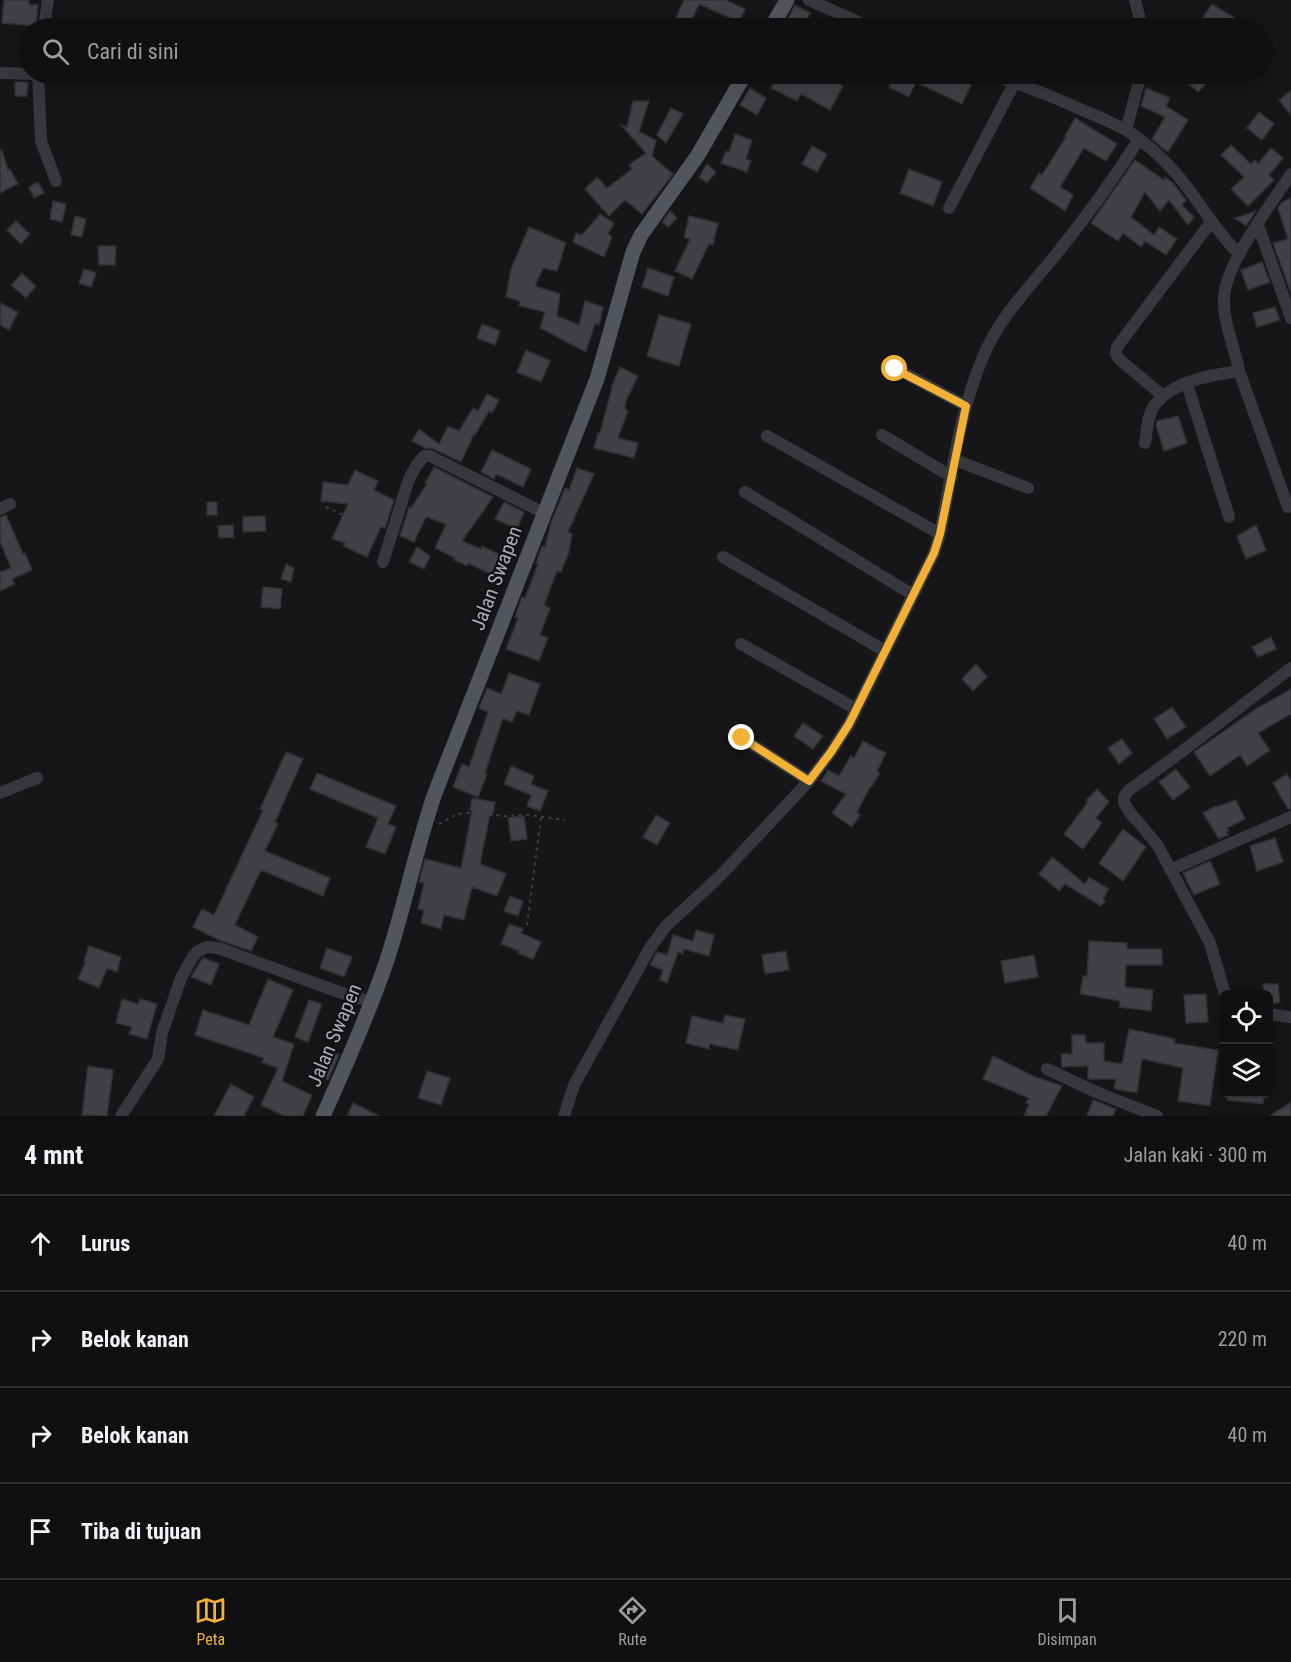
<!DOCTYPE html>
<html lang="id">
<meta charset="utf-8">
<style>
:root{--surface:#101012;--page:#19191b;--text:#f1f3f6;--muted:#9c9d9f;--line:#303032;--accent:#f2b134}
body{margin:0;font-family:"Roboto Condensed",sans-serif;background:var(--page);color:var(--text)}
.controls{position:absolute;right:18px;bottom:18px;display:grid;overflow:hidden;border-radius:9px;box-shadow:0 6px 24px #0002}
.controls button{width:54px;height:54px;display:grid;place-items:center;padding:0;border:0;border-bottom:2px solid var(--line);background:var(--surface);color:var(--text);font:30px sans-serif}
.stop{position:absolute;width:18px;height:18px;margin:-14px;border:4px solid #f2b134;border-radius:50%;background:#fff}
.stop.end{background:#f2b134;border-color:#fff;box-shadow:0 2px 6px #0008}
.list{margin:0;padding:0;list-style:none}
h2{display:flex;justify-content:space-between;align-items:center;height:78px;margin:0;padding:0 24px;font-size:26px}
h2 small{font-size:20px;font-weight:400;color:var(--muted)}
.list li{display:grid;grid-template-columns:39px 1fr auto;gap:18px;align-items:center;box-sizing:border-box;height:96px;padding:0 24px;border-top:2px solid var(--line)}
.list b{display:block;font-size:22px;white-space:nowrap}
.list em{font-size:20px;font-style:normal;color:var(--muted)}
.icon{flex:none;width:33px;height:33px;fill:none;stroke:currentColor;stroke-width:2;stroke-linecap:round;stroke-linejoin:round}
.map{position:relative;flex:none;width:1291px;height:1116px;overflow:hidden}
.search{position:absolute;background:var(--surface);box-shadow:0 6px 24px #0002;left:18px;right:18px;top:18px;height:66px;display:flex;align-items:center;gap:15px;box-sizing:border-box;padding:0 21px;border-radius:33px;color:var(--muted);font-size:22px}
.sheet{height:462px;background:var(--surface)}
nav{display:flex;justify-content:space-around;align-items:center;box-sizing:border-box;height:84px;border-top:2px solid var(--line);background:var(--surface);font-size:16px;color:var(--muted)}
nav a{display:grid;justify-items:center;gap:3px}
nav .on{color:var(--accent)}
.map>svg:first-child{display:block}
.building{fill:#404145;stroke:#303034;stroke-width:1.5}
.lines{fill:none;stroke-linecap:round;stroke-linejoin:round}
.path{stroke:#3d3f44;stroke-width:2;stroke-dasharray:3 4.5;stroke-linecap:butt}
.minor{stroke:#37383d;stroke-width:12}
.major{stroke:#53555c;stroke-width:15}
.route{stroke:#f2b134;stroke-width:8}
.labels{text-anchor:middle;dominant-baseline:central;stroke-width:4.5;stroke-linejoin:round;paint-order:stroke}
.street-label{font-size:20px;fill:#a8adb8;stroke:#111113}
</style>
<div class="map">
<svg width="1291" height="1116" viewBox="0 0 1291 1116">
<rect width="100%" height="100%" fill="#161618"/>
<path class="building" d="M4 0H29V5H38L36 26 2 23Z
M684 0H726L745 9 739 22 699 4 688 28 674 22Z
M1212 4 1251 28H1196Z
M795 5 810 13 803 27 788 19Z
M778 74H819L843 86 830 110 801 94 797 101 771 88Z
M896 74H949L971 85 962 104 916 82 909 97 889 87Z
M1178 74H1215L1198 92Z
M15 82H28L27 96H15Z
M750 88 766 98 757 115 740 105Z
M1146 88 1170 98 1166 106 1188 120 1168 152 1152 139 1165 117 1141 106Z
M1291 91V115L1279 100Z
M633 101H649L639 132 656 140 652 156 673 174 642 214 625 200 609 216 585 189 597 177 607 188 632 169 629 165 646 153 621 125 627 127Z
M671 108 683 114 666 143 657 135Z
M1259 112 1274 124 1262 140 1247 128Z
M1075 118 1117 144 1106 161 1084 148 1060 187 1073 195 1065 211 1030 188 1039 173 1042 175 1066 137 1065 136Z
M735 134 752 140 746 159 751 161 747 172 721 163 726 151 729 152Z
M1231 145 1251 164 1255 160 1258 164 1271 148 1283 158 1269 175 1274 180 1248 206 1231 189 1244 177 1221 155Z
M812 146 827 154 817 172 802 164Z
M2 150 8 170 10 169 18 184 0 193V151Z
M1135 160 1164 180 1165 177 1173 183 1186 200 1182 205 1194 217 1188 225 1169 200 1160 211 1145 192 1131 217 1154 235 1159 227 1177 239 1166 255 1145 241 1141 247 1123 233 1118 241 1091 223Z
M707 164 716 172 707 183 699 177Z
M909 169 942 182 933 206 900 193Z
M38 182 44 193 34 198 29 187Z
M1291 198V293L1273 243 1288 239 1278 208 1282 202Z
M53 201 66 204 62 222 50 219Z
M670 211 677 218 668 227 662 222Z
M1256 211 1246 226 1235 218Z
M600 214 614 223 608 234 612 237 604 257 573 242 576 233 582 235Z
M75 216 86 219 82 237 71 235Z
M689 216 718 223 713 245 709 244 692 279 675 271 690 239 684 238Z
M16 221 30 234 21 244 7 230Z
M529 227 566 243 557 271 543 268 535 286 560 294 557 316 579 325 585 301 603 307 599 325 595 323 586 352 540 328 545 312 519 306 520 301 506 297 511 269Z
M98 246H116L115 265H99Z
M1262 262 1270 282 1248 290 1241 270Z
M648 268 674 277 668 296 642 287Z
M84 269 96 273 91 287 79 283Z
M22 273 36 286 26 298 11 285Z
M0 303 18 312 9 330 0 325Z
M1275 307 1280 320 1257 327 1253 313Z
M659 315 691 324 679 366 647 356Z
M482 324 500 331 495 345 477 338Z
M526 350 550 361 541 382 517 372Z
M620 367 638 376 626 401 625 409 628 411 618 438 638 443 634 458 594 448 598 433H600L612 388H611Z
M487 394 499 400 492 413 489 411 475 435 474 434 461 462 434 449 425 448 412 441 419 429 439 444 448 426 459 431 473 408 478 411Z
M1178 416 1187 443 1164 451 1156 425 1157 421Z
M492 450 531 469 523 487 496 474 494 479 481 472Z
M434 467 493 497 462 541 481 549 482 546 509 559 500 579 468 563 467 566 454 560 455 558 435 548 446 524 426 517 414 542 400 536 409 507 411 508 427 484 425 483Z
M577 468 594 474 568 532 572 534 569 552 561 572 557 571 544 605 550 608 540 635 548 638 539 661 506 649 518 618 515 617 522 597 525 598 538 564 536 563 542 546 545 547 551 523 565 488 569 490Z
M355 470 378 481 374 490 394 500 385 528 381 527 367 557 343 546 345 543 332 539 348 504 321 501 323 482 348 485Z
M207 502H217V515H207Z
M504 502 524 512 517 529 495 519Z
M6 515 23 554 25 553 32 570 12 579 15 584 0 591V572L11 568 0 541V517Z
M265 516 266 531 243 532V517Z
M233 525 234 537 219 538 218 526Z
M1256 525 1266 550 1246 559 1237 536Z
M417 547 430 556 424 569 409 562Z
M286 564 294 568 291 582 281 579Z
M263 587 282 589 280 609 261 607Z
M1271 637 1276 649 1258 657 1252 647Z
M976 664 987 677 973 691 962 679Z
M509 673 540 684 529 715 517 711 512 722 503 718 485 773 487 774 478 797 453 787 462 764 469 767 488 712 479 708 487 688 501 694Z
M1291 689V714L1258 733 1270 750 1247 766 1240 755 1210 776 1194 752 1256 709Z
M1172 707 1186 727 1167 739 1154 719Z
M803 723 823 736 813 749 794 736Z
M1122 739 1132 753 1119 764 1108 748Z
M863 741 886 753 877 771 880 773 871 787H870L857 812 860 815 852 827 832 813 846 794 821 781 828 770 839 776 851 756 854 758Z
M286 752 303 759 275 822 278 824 265 851 330 878 323 896 261 870 235 925 258 937 251 951 219 940 193 927 202 909 214 915 263 810 260 809Z
M511 766 534 776 531 784 548 791 540 811 527 806 531 795 504 784Z
M1176 769 1190 787 1173 800 1159 782Z
M317 773 396 806 388 824 396 827 385 854 366 847 378 818 310 789Z
M1287 774 1291 781V809H1288L1273 783Z
M1097 789 1109 802 1096 818 1102 823 1083 849 1064 834 1088 802 1086 801Z
M472 798 495 802 493 814H490L480 864 506 874 497 896 472 887 464 920 444 915 441 929 421 923 424 910 418 909 424 883 419 882 425 859 461 868 472 811 470 810Z
M1236 800 1245 819 1227 828 1229 831 1226 832 1228 835 1219 839 1203 813 1216 806 1217 807Z
M656 815 670 823 657 845 643 837Z
M524 816 527 839 511 841 508 818Z
M1123 829 1146 847 1123 881 1099 863Z
M1275 838 1283 862 1257 871 1250 846Z
M1052 857 1085 884 1089 877 1109 889 1103 899 1105 901 1101 906 1065 884 1059 891 1039 874Z
M1210 861 1220 884 1194 895 1183 873Z
M510 896 523 901 518 916 504 911Z
M509 924 523 929 521 933 541 942 533 959 518 953 519 951 501 944Z
M696 930 714 935 709 956 684 949 683 954 678 952 667 983 660 980 663 970 650 965 657 952 667 955 673 935 693 941Z
M1089 941 1127 943V949H1162V965H1126L1125 987 1153 990 1151 1011 1119 1007 1120 1001 1080 994 1083 976H1087Z
M89 946 121 957 117 972 107 968 99 988 78 979 86 961H84Z
M327 948 352 957 344 977 320 968Z
M786 951 789 970 765 974 762 955Z
M1034 955 1038 977 1005 983 1001 961Z
M203 958 219 964 211 985 191 977Z
M268 979 293 990 273 1037 294 1044 282 1081 312 1095 303 1116H284L261 1105 278 1068 262 1062 264 1058 195 1035 203 1010 249 1025Z
M1263 984H1278L1280 1002 1269 1005V994H1264Z
M1206 994 1208 1022 1186 1023 1184 995Z
M122 999 138 1004 140 999 157 1004 147 1039 129 1034 132 1027 116 1023Z
M309 1000 322 1004 308 1042 295 1037Z
M725 1015 745 1019 738 1050 710 1044 709 1049 686 1043 692 1016 723 1023Z
M1129 1029 1175 1039 1174 1043 1218 1050 1210 1106 1178 1101 1183 1068 1142 1059 1137 1093 1114 1089 1116 1079H1088V1066L1062 1067 1061 1054H1072V1035H1085L1086 1043H1104V1061L1122 1064Z
M328 1050 339 1055 328 1080 317 1073Z
M993 1056 1033 1076 1062 1086 1046 1116H1024L1029 1104 1026 1103 1029 1098 983 1079Z
M88 1066 113 1070 107 1116 82 1115Z
M427 1071 450 1078 441 1105 418 1098Z
M231 1084 254 1097 244 1116H214Z
M1228 1094H1264L1263 1104 1227 1100Z
M1093 1100 1116 1109 1113 1116H1087Z
M1291 1102V1116H1270Z
M353 1103 379 1116H347Z"/>
<g class="lines">
<path class="path" d="M326 507 380 532
M439 824 457 814 468 813 505 816 529 815 565 820
M527 925 541 817"/>
<path class="minor" d="M809 0 872 28
M1135 0 1142 28
M44 28 48 0
M0 73 38 74
M38 74 41 141 56 181
M991 74C1026 86 1061 100 1094 115 1105 120 1117 125 1128 131 1143 141 1158 154 1170 167 1196 194 1212 228 1239 254
M1126 130 1141 74
M949 208 1015 82
M1258 225 1291 318
M895 368 966 406
M1239 371 1288 507
M1187 384 1229 517
M1163 396 1119 359 1116 354 1117 347 1211 222
M882 435 952 477
M767 436 940 534
M1145 443C1147 431 1147 416 1154 406 1172 381 1211 375 1239 371 1235 347 1223 323 1224 299 1224 265 1272 203 1291 174
M955 460 1028 488
M745 492 913 595
M0 509 10 504
M723 557 885 651
M383 562 409 479 416 466 424 456H430L544 513
M741 644 856 709
M742 738 809 781
M0 793 37 778
M1170 870 1291 817
M1225 994 1210 943 1158 846 1140 824 1131 814 1124 803V797L1128 791 1180 753 1291 668
M1268 1014 1291 1017
M1047 1069 1096 1092 1157 1116
M121 1116 158 1059 162 1033 181 978 192 958 197 952 204 948 210 947 221 949 339 992 372 1002
M564 1116 574 1085 650 948 666 926 719 877 809 781 831 752 849 724 934 553 940 534C952 475 959 413 983 357 999 318 1027 290 1054 257 1084 220 1113 180 1139 139"/>
<path class="major" d="M771 28 787 0
M323 1116C346 1065 369 1013 387 960 405 905 416 848 435 793L597 379 633 252 641 235 698 155 745 74"/>
</g>
<g class="lines">
<path class="route" d="M742 738 809 781 831 752 849 724 934 553 940 534 966 406 895 369"/>
</g>
<g class="labels">
<g class="street-label">
<text transform="translate(496 578) rotate(-69)">Jalan Swapen</text>
<text transform="translate(334 1035) rotate(-67)">Jalan Swapen</text>
</g>
</g>
</svg>
<div class="controls">
<button><svg class="icon" aria-label="locate" viewBox="0 0 24 24"><circle cx="12" cy="12" r="6"/><path d="M12 2v4M12 18v4M2 12h4M18 12h4"/></svg></button>
<button><svg class="icon" aria-label="layers" viewBox="0 0 24 24"><path d="M12 4l9 5-9 5-9-5zM3 14l9 5 9-5"/></svg></button>
</div>
<div class="stop" style="left:895px;top:369px"></div>
<div class="stop end" style="left:742px;top:738px"></div>
<div class="search"><svg class="icon" aria-label="search" viewBox="0 0 24 24"><circle cx="10" cy="10" r="6"/><path d="M15 15l6 6"/></svg>Cari di sini</div>
</div>
<section class="sheet">
<h2>4 mnt<small>Jalan kaki · 300 m</small></h2>
<ul class="list">
<li><svg class="icon" aria-label="ahead" viewBox="0 0 24 24"><path d="M12 20V5M6 11l6-6 6 6"/></svg><div><b>Lurus</b></div><em>40 m</em></li>
<li><svg class="icon" aria-label="right" viewBox="0 0 24 24"><path d="M7 20v-9h11M14 6l5 5-5 5"/></svg><div><b>Belok kanan</b></div><em>220 m</em></li>
<li><svg class="icon" aria-label="right" viewBox="0 0 24 24"><path d="M7 20v-9h11M14 6l5 5-5 5"/></svg><div><b>Belok kanan</b></div><em>40 m</em></li>
<li><svg class="icon" aria-label="arrive" viewBox="0 0 24 24"><path d="M6 21V4h12l-3 4 3 4H6"/></svg><div><b>Tiba di tujuan</b></div></li>
</ul>
</section>
<nav>
<a class="on"><svg class="icon" aria-label="map" viewBox="0 0 24 24"><path d="M3 6l6-2 6 2 6-2v14l-6 2-6-2-6 2zM9 4v14M15 6v14"/></svg>Peta</a>
<a><svg class="icon" aria-label="directions" viewBox="0 0 24 24"><path d="M12 3l9 9-9 9-9-9zM9 14v-3h6M13 9l2 2-2 2"/></svg>Rute</a>
<a><svg class="icon" aria-label="saved" viewBox="0 0 24 24"><path d="M7 4h10v16l-5-4-5 4z"/></svg>Disimpan</a>
</nav>
